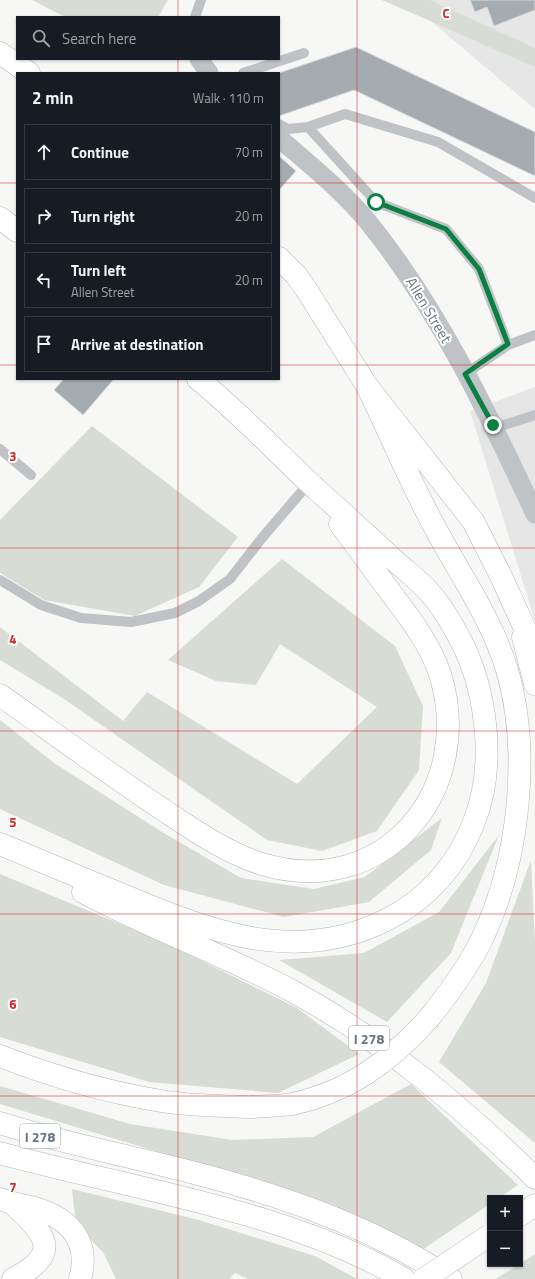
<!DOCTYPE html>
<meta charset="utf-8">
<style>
:root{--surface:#171b24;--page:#242831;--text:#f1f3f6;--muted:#9ea1a6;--line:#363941}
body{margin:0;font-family:"Titillium Web",sans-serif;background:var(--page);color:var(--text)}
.controls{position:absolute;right:12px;bottom:12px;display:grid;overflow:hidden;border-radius:0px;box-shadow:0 1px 3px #0004}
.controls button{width:36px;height:36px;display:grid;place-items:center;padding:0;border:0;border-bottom:1px solid var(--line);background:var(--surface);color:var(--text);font:20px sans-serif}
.stop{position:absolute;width:12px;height:12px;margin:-9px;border:3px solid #0b8043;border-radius:50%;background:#fff}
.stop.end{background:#0b8043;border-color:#fff;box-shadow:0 1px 4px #0008}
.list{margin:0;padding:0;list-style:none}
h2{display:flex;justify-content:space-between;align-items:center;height:52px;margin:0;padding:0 16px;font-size:17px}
h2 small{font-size:13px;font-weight:400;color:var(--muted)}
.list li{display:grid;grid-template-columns:26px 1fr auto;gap:12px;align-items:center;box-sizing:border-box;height:56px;margin:0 8px 8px;padding:0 8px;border:1px solid var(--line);border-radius:0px}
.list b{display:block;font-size:15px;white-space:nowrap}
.list p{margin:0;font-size:13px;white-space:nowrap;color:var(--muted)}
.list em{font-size:13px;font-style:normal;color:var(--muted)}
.icon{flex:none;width:22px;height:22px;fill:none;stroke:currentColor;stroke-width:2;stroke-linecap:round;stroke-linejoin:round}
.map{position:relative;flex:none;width:535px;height:1279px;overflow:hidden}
.search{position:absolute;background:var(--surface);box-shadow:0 1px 3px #0004;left:16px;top:16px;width:264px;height:44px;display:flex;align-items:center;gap:10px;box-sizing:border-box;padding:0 14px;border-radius:0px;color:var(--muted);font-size:15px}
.panel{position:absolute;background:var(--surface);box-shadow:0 1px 3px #0004;left:16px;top:72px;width:264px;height:308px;border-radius:0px}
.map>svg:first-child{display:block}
.built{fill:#e5e6e5}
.green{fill:#d7dcd5}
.building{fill:#a5acb1;stroke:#d9d9d7}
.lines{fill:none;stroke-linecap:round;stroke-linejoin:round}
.secondary-casing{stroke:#b2b6bb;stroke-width:23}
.motorway-casing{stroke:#b3b6b9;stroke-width:23}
.service{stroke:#bfc3c6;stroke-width:10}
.minor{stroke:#bfc3c6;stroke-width:19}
.secondary{stroke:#fff;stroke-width:22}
.motorway{stroke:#fff;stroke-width:22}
.secondary-bridge-casing{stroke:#b2b6bb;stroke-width:23;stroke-linecap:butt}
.motorway-bridge-casing{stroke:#b3b6b9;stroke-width:23;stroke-linecap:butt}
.secondary-bridge{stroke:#fff;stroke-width:22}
.motorway-bridge{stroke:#fff;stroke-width:22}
.route{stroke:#0b8043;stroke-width:5}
.grid{fill:none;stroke:#d62828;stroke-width:1;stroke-opacity:0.55}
.labels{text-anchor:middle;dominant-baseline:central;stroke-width:4;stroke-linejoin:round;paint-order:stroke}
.shield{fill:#fff;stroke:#97a0a8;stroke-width:1}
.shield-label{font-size:14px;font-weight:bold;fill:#6a7783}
.street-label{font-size:15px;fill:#6a7783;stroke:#fff}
.grid-label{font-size:13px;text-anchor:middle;font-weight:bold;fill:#d62828;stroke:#fff;stroke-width:4;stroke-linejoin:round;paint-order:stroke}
</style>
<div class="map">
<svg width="535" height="1279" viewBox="0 0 535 1279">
<rect width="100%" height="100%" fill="#f7f7f5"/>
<path class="built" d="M406 0H535V109Z
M535 387V621L470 411Z"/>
<path class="green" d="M32 0H168L158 17H65Z
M382 0H430L535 48V67Z
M92 426 238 537 199 587 135 616 44 600 0 573V520Z
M282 559 395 646 423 706 419 770 377 831 322 851 267 840 64 699 0 660V627L123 721 147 692 297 784 377 707 280 644 256 685 216 681 168 660Z
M0 720 54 763 162 832 241 878 314 889 365 877 442 818 431 850 369 902 284 917 164 885 0 809Z
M499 835 451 953 387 1022 279 960 364 953 439 912Z
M531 860 535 945V1143L439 1062 486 983Z
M0 874 166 943 297 1008 359 1054 278 1093 149 1082 0 1037Z
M411 1084 518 1185 499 1198H490V1204L419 1252 334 1205 0 1104V1086L130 1124 232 1140 313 1137Z
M72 1189 199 1220 315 1256 357 1279H248L235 1273 229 1279H116L103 1252 76 1225Z
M535 1254V1279H496Z"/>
<path class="building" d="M470 0H535V10L494 26 487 7 475 12Z
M356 47 535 132V176L354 90 279 116V73Z
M279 156 296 171 279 190Z
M64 379H114L83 415 54 390Z"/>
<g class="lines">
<defs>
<path id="secondary" d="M520 1215 535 1205"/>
<path id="motorway" d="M0 53 29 73
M0 218 17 231
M279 258 296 275 306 289 367 386 473 521 501 576 535 651
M367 386C391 435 412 487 439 535 463 579 493 622 507 670 531 752 519 860 483 937 469 966 450 992 430 1017
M523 637 535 684
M0 695C55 734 109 774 165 811 195 831 227 853 262 864 384 901 476 790 440 674 430 644 410 618 391 593 374 570 357 547 340 524
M0 844C39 860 78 877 118 893 206 930 295 967 388 919 428 899 458 864 474 822 497 764 487 684 455 630 448 617 440 604 430 593 420 581 406 571 394 560 368 536 342 512 316 489 276 452 240 413 198 379
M83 892C152 929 225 955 294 992 384 1041 462 1107 535 1178
M0 1056C51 1076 106 1092 161 1101 191 1106 221 1106 252 1107
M0 1123C55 1141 111 1152 167 1166 266 1190 365 1222 451 1279
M0 1153C131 1189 286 1210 404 1279
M0 1199C13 1204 25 1205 38 1209 72 1220 90 1243 80 1279
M13 1279C61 1254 48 1236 14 1205"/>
</defs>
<use href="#secondary" class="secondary-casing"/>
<use href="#motorway" class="motorway-casing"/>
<path class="service" d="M195 17 201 0
M243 73 304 53
M279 124 288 129 308 127
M508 345 479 269 446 229 376 202 308 127 345 114 438 142 535 198
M465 374 508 345 535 335
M495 428 535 415
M0 449 31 475
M0 580 41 605 81 618 131 622 175 613 199 601 230 579 262 538 309 483"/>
<path class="minor" d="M199 59 209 73
M279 138C310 165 343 191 369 223 439 310 488 413 535 514"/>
<use href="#secondary" class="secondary"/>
<use href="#motorway" class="motorway"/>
<defs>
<path id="secondary-bridge" d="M424 1279 490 1235"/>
<path id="motorway-bridge" d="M252 1107C265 1106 279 1106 292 1104 349 1092 392 1060 430 1017"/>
</defs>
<use href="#secondary-bridge" class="secondary-bridge-casing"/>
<use href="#motorway-bridge" class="motorway-bridge-casing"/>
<use href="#secondary-bridge" class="secondary-bridge"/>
<use href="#motorway-bridge" class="motorway-bridge"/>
</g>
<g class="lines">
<path class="route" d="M376 202 446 229 479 269 508 344 465 374 493 425"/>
</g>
<path class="grid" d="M178 0V17M357 0V1279M178 59V73M0 183H17M279 183H535M0 365H17M279 365H535M178 379V1279M0 548H535M0 731H535M0 914H535M0 1096H535"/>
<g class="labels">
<g class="shield">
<rect x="349" y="1026" width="40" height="24" rx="3"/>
<rect x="20" y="1124" width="40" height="24" rx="3"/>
</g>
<g class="shield-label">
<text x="369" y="1038">I 278</text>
<text x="40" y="1136">I 278</text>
</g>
<g class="street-label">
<text transform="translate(429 310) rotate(59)">Allen Street</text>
</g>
</g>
<g class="grid-label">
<text x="446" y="18">C</text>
<text x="13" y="461">3</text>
<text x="13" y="644">4</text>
<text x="13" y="827">5</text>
<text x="13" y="1009">6</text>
<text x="13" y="1192">7</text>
</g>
</svg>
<div class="controls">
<button>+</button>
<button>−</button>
</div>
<div class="stop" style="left:376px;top:202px"></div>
<div class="stop end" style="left:493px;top:425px"></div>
<div class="search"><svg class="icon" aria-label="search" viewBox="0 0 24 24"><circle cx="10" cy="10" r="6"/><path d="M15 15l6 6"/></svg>Search here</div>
<section class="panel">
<h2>2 min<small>Walk · 110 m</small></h2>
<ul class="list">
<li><svg class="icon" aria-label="ahead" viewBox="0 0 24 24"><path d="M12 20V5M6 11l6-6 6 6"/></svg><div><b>Continue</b></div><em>70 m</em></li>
<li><svg class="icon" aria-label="right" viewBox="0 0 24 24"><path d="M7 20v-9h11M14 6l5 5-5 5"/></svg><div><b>Turn right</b></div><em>20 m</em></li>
<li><svg class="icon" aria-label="left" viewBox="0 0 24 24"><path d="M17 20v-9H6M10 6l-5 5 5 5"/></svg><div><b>Turn left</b><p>Allen Street</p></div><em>20 m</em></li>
<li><svg class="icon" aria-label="arrive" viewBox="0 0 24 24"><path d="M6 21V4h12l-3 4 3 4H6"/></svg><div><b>Arrive at destination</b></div></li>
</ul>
</section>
</div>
